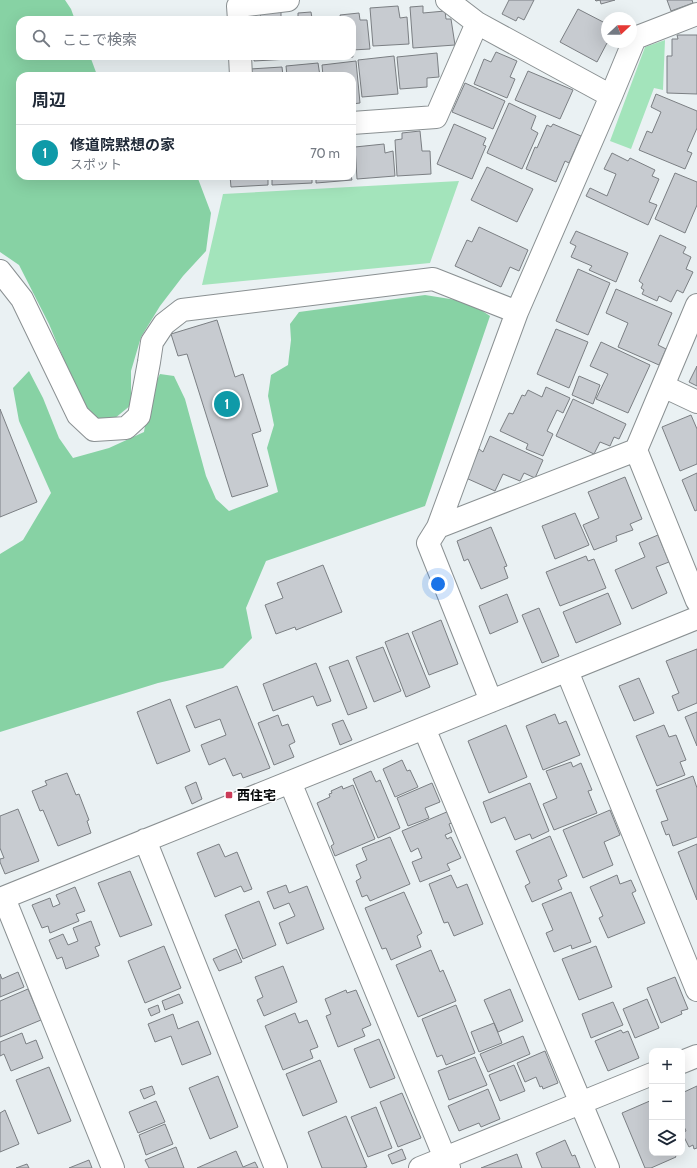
<!DOCTYPE html>
<html lang="ja">
<meta charset="utf-8">
<style>
:root{--surface:#fff;--page:#f2f2f3;--text:#1f2937;--muted:#747a83;--line:#e0e1e3;--accent:#cb3b58}
body{margin:0;font-family:Cabin,"Noto Sans JP",sans-serif;background:var(--page);color:var(--text)}
.controls{position:absolute;right:12px;bottom:12px;display:grid;overflow:hidden;border-radius:8px;box-shadow:0 4px 16px #0002}
.controls button{width:36px;height:36px;display:grid;place-items:center;padding:0;border:0;border-bottom:1px solid var(--line);background:var(--surface);color:var(--text);font:20px sans-serif}
.compass{position:absolute;left:601px;top:12px;width:36px;height:36px;border-radius:50%;background:var(--surface);box-shadow:0 4px 16px #0002;rotate:68deg}
.you{position:absolute;left:438px;top:584px;width:14px;height:14px;margin:-10px;border:3px solid #fff;border-radius:50%;background:#1a73e8;box-shadow:0 0 0 6px #1a73e833}
.badge{display:grid;place-items:center;width:26px;height:26px;border-radius:50%;background:var(--accent);color:#fff;font-size:13px;font-weight:700}
.pin{position:absolute;translate:-50% -50%;border:2px solid #fff;box-shadow:0 1px 4px #0006}
.list{margin:0;padding:0;list-style:none}
h2{display:flex;justify-content:space-between;align-items:center;height:52px;margin:0;padding:0 16px;font-size:17px}
h2 small{font-size:13px;font-weight:400;color:var(--muted)}
.list li{display:grid;grid-template-columns:26px 1fr auto;gap:12px;align-items:center;box-sizing:border-box;height:56px;padding:0 16px;border-top:1px solid var(--line)}
.list b{display:block;font-size:15px;white-space:nowrap}
.list p{margin:0;font-size:13px;white-space:nowrap;color:var(--muted)}
.list em{font-size:13px;font-style:normal;color:var(--muted)}
.icon{flex:none;width:22px;height:22px;fill:none;stroke:currentColor;stroke-width:2;stroke-linecap:round;stroke-linejoin:round}
.map{position:relative;flex:none;width:697px;height:1168px;overflow:hidden}
.search{position:absolute;background:var(--surface);box-shadow:0 4px 16px #0002;left:16px;top:16px;width:340px;height:44px;display:flex;align-items:center;gap:10px;box-sizing:border-box;padding:0 14px;border-radius:12px;color:var(--muted);font-size:15px}
.panel{position:absolute;background:var(--surface);box-shadow:0 4px 16px #0002;left:16px;top:72px;width:340px;height:108px;border-radius:12px}
.map>svg:first-child{display:block}
.green{fill:#a3e4bb}
.forest{fill:#87d2a4}
.building{fill:#c7cbd0;stroke:#7b7f83}
.lines{fill:none;stroke-linecap:round;stroke-linejoin:round}
.street-casing{stroke:#8a9092;stroke-width:24}
.street{stroke:#fff;stroke-width:22}
.poi-dot{fill:#cb3b58;stroke:#fff;stroke-width:1.5}
.labels{text-anchor:middle;dominant-baseline:central;stroke-width:3;stroke-linejoin:round;paint-order:stroke}
.poi-label{font-size:13px;font-weight:bold;fill:#0a0c0d;stroke:#fff;text-anchor:start}
</style>
<div class="map">
<svg width="697" height="1168" viewBox="0 0 697 1168">
<rect width="100%" height="100%" fill="#eaf1f3"/>
<path class="green" d="M665 40 663 90 654 88 631 149 610 141 645 47Z
M459 181 430 263 202 285 223 194Z"/>
<path class="forest" d="M0 0H65L71 9 75 20H20V56H90L97 75 100 76H20V176H197L211 213 206 251 183 276 160 306 141 337 131 371V405L109 423 87 415 49 324 19 265 0 252Z
M425 295 469 302 490 316 425 506 266 561 246 608 252 638 223 668 158 683 0 732V554L23 540 51 493 19 421 13 388 29 371 43 398 59 438 73 458 109 448 144 432 150 393 160 374 174 376 185 399 206 476 216 499 229 511 278 492 267 448 274 425 268 396 271 375 288 365 291 340 290 324 299 312Z"/>
<path class="building" d="M509 0H534L524 20 518 17 516 21 502 14Z
M595 0H615L601 4 600 0 596 1Z
M667 0H692L693 3 671 11Z
M398 6 400 18 407 17 409 44 373 46 370 8Z
M423 6V13L445 11 446 19H451L455 45 413 48 410 7Z
M578 9 607 24V42H614L612 45 607 43 597 62 560 42Z
M281 12V20H255H261L260 13Z
M311 12 312 18 315 17 316 20H290V19L298 18V13Z
M359 13 360 20H367L370 49 352 50V20H341L340 15Z
M677 35H697V94L667 93V56H672V39H678Z
M352 51 353 57 332 59V56H352Z
M496 52 517 61 510 77 515 79 507 98 474 84 484 59 491 62Z
M437 53 439 77 427 78V87L400 89 397 57Z
M254 56H289V59L254 61Z
M307 56H329V58L307 59Z
M394 56 398 94 362 97 358 60Z
M356 61 360 103 352 104V76H323L322 65Z
M318 63 320 76H287L286 66Z
M282 67 283 76H250V69Z
M528 71 573 90 560 119 515 100Z
M465 83 505 101 493 129 452 112Z
M656 94 697 111V128L687 151 692 153 685 169 639 150 647 131 652 133 661 112 651 107Z
M509 103 536 116 531 129 538 133 522 169 487 153Z
M454 124 486 138 483 145 486 146 472 179 437 164Z
M553 124 581 136 569 163 565 161 556 182 526 169 535 147 537 148 547 125 551 127Z
M420 131 422 151H430L431 174 397 176 395 140 402 139V133Z
M384 144 385 153 393 151 395 176 357 179 355 147Z
M612 153 628 161 630 158 655 170 652 176 659 179 649 202 657 205 648 225 586 196 590 188 607 196 616 174 604 169Z
M487 167 533 189 517 222 471 200Z
M675 173 697 182V205L685 233 655 219Z
M230 176H268V185L231 187Z
M272 176H312V183L272 185Z
M316 176H351L352 180 316 183Z
M479 227 528 250 519 271 510 267 501 287 455 266 467 240 472 242Z
M576 231 628 253 616 282 589 270 592 266 571 257 576 246 570 243Z
M660 235 686 247 683 253 691 257 686 269 693 272 683 293 677 290 671 302 659 296 657 301 642 294 644 290 641 288 643 284 639 281Z
M578 269 610 283 588 335 556 321Z
M616 289 672 313 658 345 666 349 659 365 618 347 628 323 606 313Z
M217 320 235 377 243 374 261 431 252 434 268 486 232 497 187 354 178 356 171 334Z
M556 329 588 342 569 388 537 374Z
M601 342 650 365 628 413 596 399 608 374 590 366Z
M697 366V386L689 382Z
M579 376 600 385 593 404 572 395Z
M546 387 570 398 563 413 557 410 547 431 553 434 543 456 526 449 528 444 500 431 509 413 513 414 522 395 525 396 528 390 542 397Z
M573 399 626 424 619 439 614 437 610 446 600 442 594 454 556 436Z
M0 409 37 502 0 517Z
M691 415 697 429V464L680 471 662 427Z
M490 436 543 460 535 478 524 473 520 481 503 474 495 491 466 478 479 449 483 452Z
M697 473V510L695 511 682 480Z
M625 477 642 519 630 524 633 530 616 536 617 541 594 550 583 525 599 518 588 492Z
M575 513 589 545 555 559 542 526Z
M491 527 507 566 504 567 508 578 481 589 468 559 464 561 457 541Z
M658 535 669 562 656 567 667 593 632 609 615 570 645 557 639 543Z
M586 556 588 561 594 559 606 588 560 606 546 572Z
M323 565 342 612 296 630 295 627 276 634 265 605 283 598 277 583Z
M608 593 621 624 576 643 563 612Z
M507 594 518 622 490 634 479 606Z
M539 608 559 656 542 663 522 615Z
M441 620 458 664 429 675 412 632Z
M408 633 430 687 406 697 385 642Z
M383 647 401 691 374 702 356 657Z
M697 649V703L678 711 672 696 679 693 666 661Z
M348 660 367 708 348 715 329 667Z
M316 663 331 701 317 706 313 696 273 711 263 684Z
M639 678 654 713 634 721 619 686Z
M237 686 270 768 243 778 241 773 233 776 225 758 209 765 201 745 226 735 220 719 195 728 186 706Z
M170 699 190 751 157 764 137 712Z
M697 712V746L685 717Z
M555 714 559 724 566 721 580 755 543 770 526 726Z
M278 715 282 726 288 724 295 742 289 745 294 757 274 765 258 723Z
M343 720 352 740 340 745 332 724Z
M506 725 527 777 489 793 468 741Z
M664 725 669 737 676 735 686 760 680 762 685 775 657 786 636 736Z
M402 760 407 771 410 770 418 787 395 797 383 769Z
M571 762 573 767 581 763 592 790 588 791 597 813 554 830 543 804 557 798 546 771Z
M371 771 376 782 380 780 400 828 378 838 353 779Z
M67 773 76 795 79 794 89 820 87 821 91 833 58 846 43 810 40 811 32 791 47 785 45 781Z
M693 776 697 788V837L673 846 669 834 666 835 661 822 668 820 656 790Z
M196 782 202 799 192 804 185 787Z
M432 783 440 802 425 808 429 818 408 826 397 798Z
M530 783 549 831 532 839 530 834 515 840 505 817 491 823 483 802Z
M353 785 375 839 335 856 331 846 334 844 317 803 330 797 329 794 332 793 331 791 342 786 343 789Z
M18 809 39 861 5 874 0 862V859L4 858 0 848V816Z
M610 810 620 835 604 842 613 865 583 878 563 830Z
M449 811 454 822 449 824 452 832 445 835 447 839 451 837 461 858 447 864 450 870 420 882 412 862 422 858 418 848 411 852 402 831Z
M550 836 567 876 558 880 562 889 532 902 525 886 530 883 516 851Z
M390 837 410 884 370 901 367 895 362 897 356 881 361 878 356 865 367 860 362 848Z
M219 844 225 857 237 852 252 889 244 892 241 886 215 897 197 853Z
M697 844V900L678 852Z
M130 871 152 925 120 937 98 883Z
M451 875 457 888 467 884 483 924 454 936 448 922 444 923 429 884Z
M617 875 620 884 631 880 636 891 632 893 645 923 608 938 599 918 603 916 590 887Z
M286 885 289 893 307 886 324 929 287 944 279 923 295 916 289 903 274 909 267 892Z
M75 887 85 911 76 914 79 921 50 933 48 926 42 928 32 905 50 898 53 907 60 904 56 895Z
M404 892 422 933 417 936 421 947 391 960 386 948 382 949 365 908Z
M571 892 591 942 572 949 571 945 554 952 546 933 553 930 542 904Z
M259 901 276 945 243 959 225 915Z
M91 921 100 945 95 947 99 956 66 969 62 957 57 959 49 940 63 934 68 945 78 941 73 928Z
M164 946 181 988 145 1003 128 961Z
M596 946 612 987 579 1000 562 959Z
M236 949 242 962 219 971 213 959Z
M431 950 440 972 443 970 456 1001 418 1017 396 965Z
M283 966 297 1002 264 1016 257 1000 263 997 255 977Z
M18 972 24 987 0 997V974L2 979Z
M675 977 688 1009 681 1011 682 1014 661 1023 647 988Z
M28 989 41 1020 0 1037V1001Z
M510 989 523 1021 498 1032 484 1000Z
M346 990 347 993 356 990 371 1025 362 1029 365 1036 338 1047 326 1016 331 1014 325 999Z
M179 994 183 1003 165 1010 162 1001Z
M647 999 659 1028 635 1038 623 1009Z
M613 1002 623 1025 591 1038 582 1014Z
M158 1005 160 1012 151 1016 148 1009Z
M456 1005 475 1053 446 1065 442 1055 437 1057 422 1019Z
M295 1013 299 1023 307 1020 318 1047 310 1050 313 1058 283 1070 265 1026Z
M173 1014 178 1029 198 1021 211 1054 182 1065 171 1036 155 1042 148 1024Z
M494 1023 502 1043 479 1052 471 1032Z
M621 1030 623 1033 628 1031 639 1058 608 1071 595 1041Z
M22 1033 26 1044 36 1040 43 1058 11 1071 4 1054 0 1056V1042Z
M523 1036 530 1054 488 1072 480 1054Z
M379 1039 395 1078 370 1088 354 1049Z
M545 1051 558 1083 543 1089 542 1086 540 1087 536 1077 525 1082 517 1063Z
M475 1057 487 1085 449 1100 438 1071Z
M320 1060 337 1102 303 1116 286 1074Z
M514 1065 525 1091 500 1101 489 1075Z
M49 1067 71 1121 38 1134 16 1080Z
M218 1076 238 1127 210 1139 189 1088Z
M152 1086 155 1094 144 1099 140 1090Z
M697 1086V1148L694 1149 693 1145 689 1147 682 1133 686 1131 682 1122V1093Z
M488 1089 500 1119 481 1127 479 1123 459 1131 448 1106Z
M402 1093 421 1138 398 1147 380 1102Z
M652 1100V1153H674L676 1157 651 1168H645L622 1113Z
M156 1101 165 1122 138 1133 129 1112Z
M376 1107 392 1148 368 1157 351 1117Z
M5 1110 19 1144 0 1152V1113Z
M346 1116 367 1167 363 1168H322L308 1132Z
M165 1124 173 1144 146 1155 139 1135Z
M565 1140 572 1156 575 1155 580 1168H542L536 1153Z
M176 1147 184 1168H149L145 1160Z
M402 1149 406 1159 392 1164 388 1155Z
M236 1151 243 1167 255 1162 258 1168H197Z
M517 1154 522 1168H481Z
M89 1160 92 1168H69Z
M27 1164 29 1168H16Z"/>
<g class="lines">
<defs>
<path id="street" d="M447 0 477 23 611 96
M239 20 238 6 288 0
M240 56 241 76
M352 123 436 117 477 23
M0 271 22 299 78 415 94 430 126 428 139 416 149 362 152 342 164 324 182 310 433 279 517 312
M697 305 636 450 697 601
M663 386 697 402
M438 527 636 450
M567 671 697 990
M491 701 428 543 438 527 517 312 611 96 635 38 697 14
M424 728 608 1168
M290 782 449 1168
M145 840 276 1168
M4 898 113 1168
M0 899 697 618
M682 1062 697 1056
M420 1168 652 1074"/>
</defs>
<use href="#street" class="street-casing"/>
<use href="#street" class="street"/>
</g>
<rect class="poi-dot" x="225" y="791" width="8" height="8" rx="2"/>
<g class="labels">
<g class="poi-label">
<text x="237" y="795">西住宅</text>
</g>
</g>
</svg>
<div class="controls">
<button>+</button>
<button>−</button>
<button><svg class="icon" aria-label="layers" viewBox="0 0 24 24"><path d="M12 4l9 5-9 5-9-5zM3 14l9 5 9-5"/></svg></button>
</div>
<svg class="compass" viewBox="-18 -18 36 36"><path d="M0-13l5 13h-10z" fill="#e53935"/><path d="M0 13l5-13h-10z" fill="#747a83"/></svg>
<div class="you"></div>
<div class="pin badge" style="left:227px;top:404px;background:#0f9aa8">1</div>
<div class="search"><svg class="icon" aria-label="search" viewBox="0 0 24 24"><circle cx="10" cy="10" r="6"/><path d="M15 15l6 6"/></svg>ここで検索</div>
<section class="panel">
<h2>周辺<small></small></h2>
<ul class="list">
<li><span class="badge" style="background:#0f9aa8">1</span><div><b>修道院黙想の家</b><p>スポット</p></div><em>70 m</em></li>
</ul>
</section>
</div>
